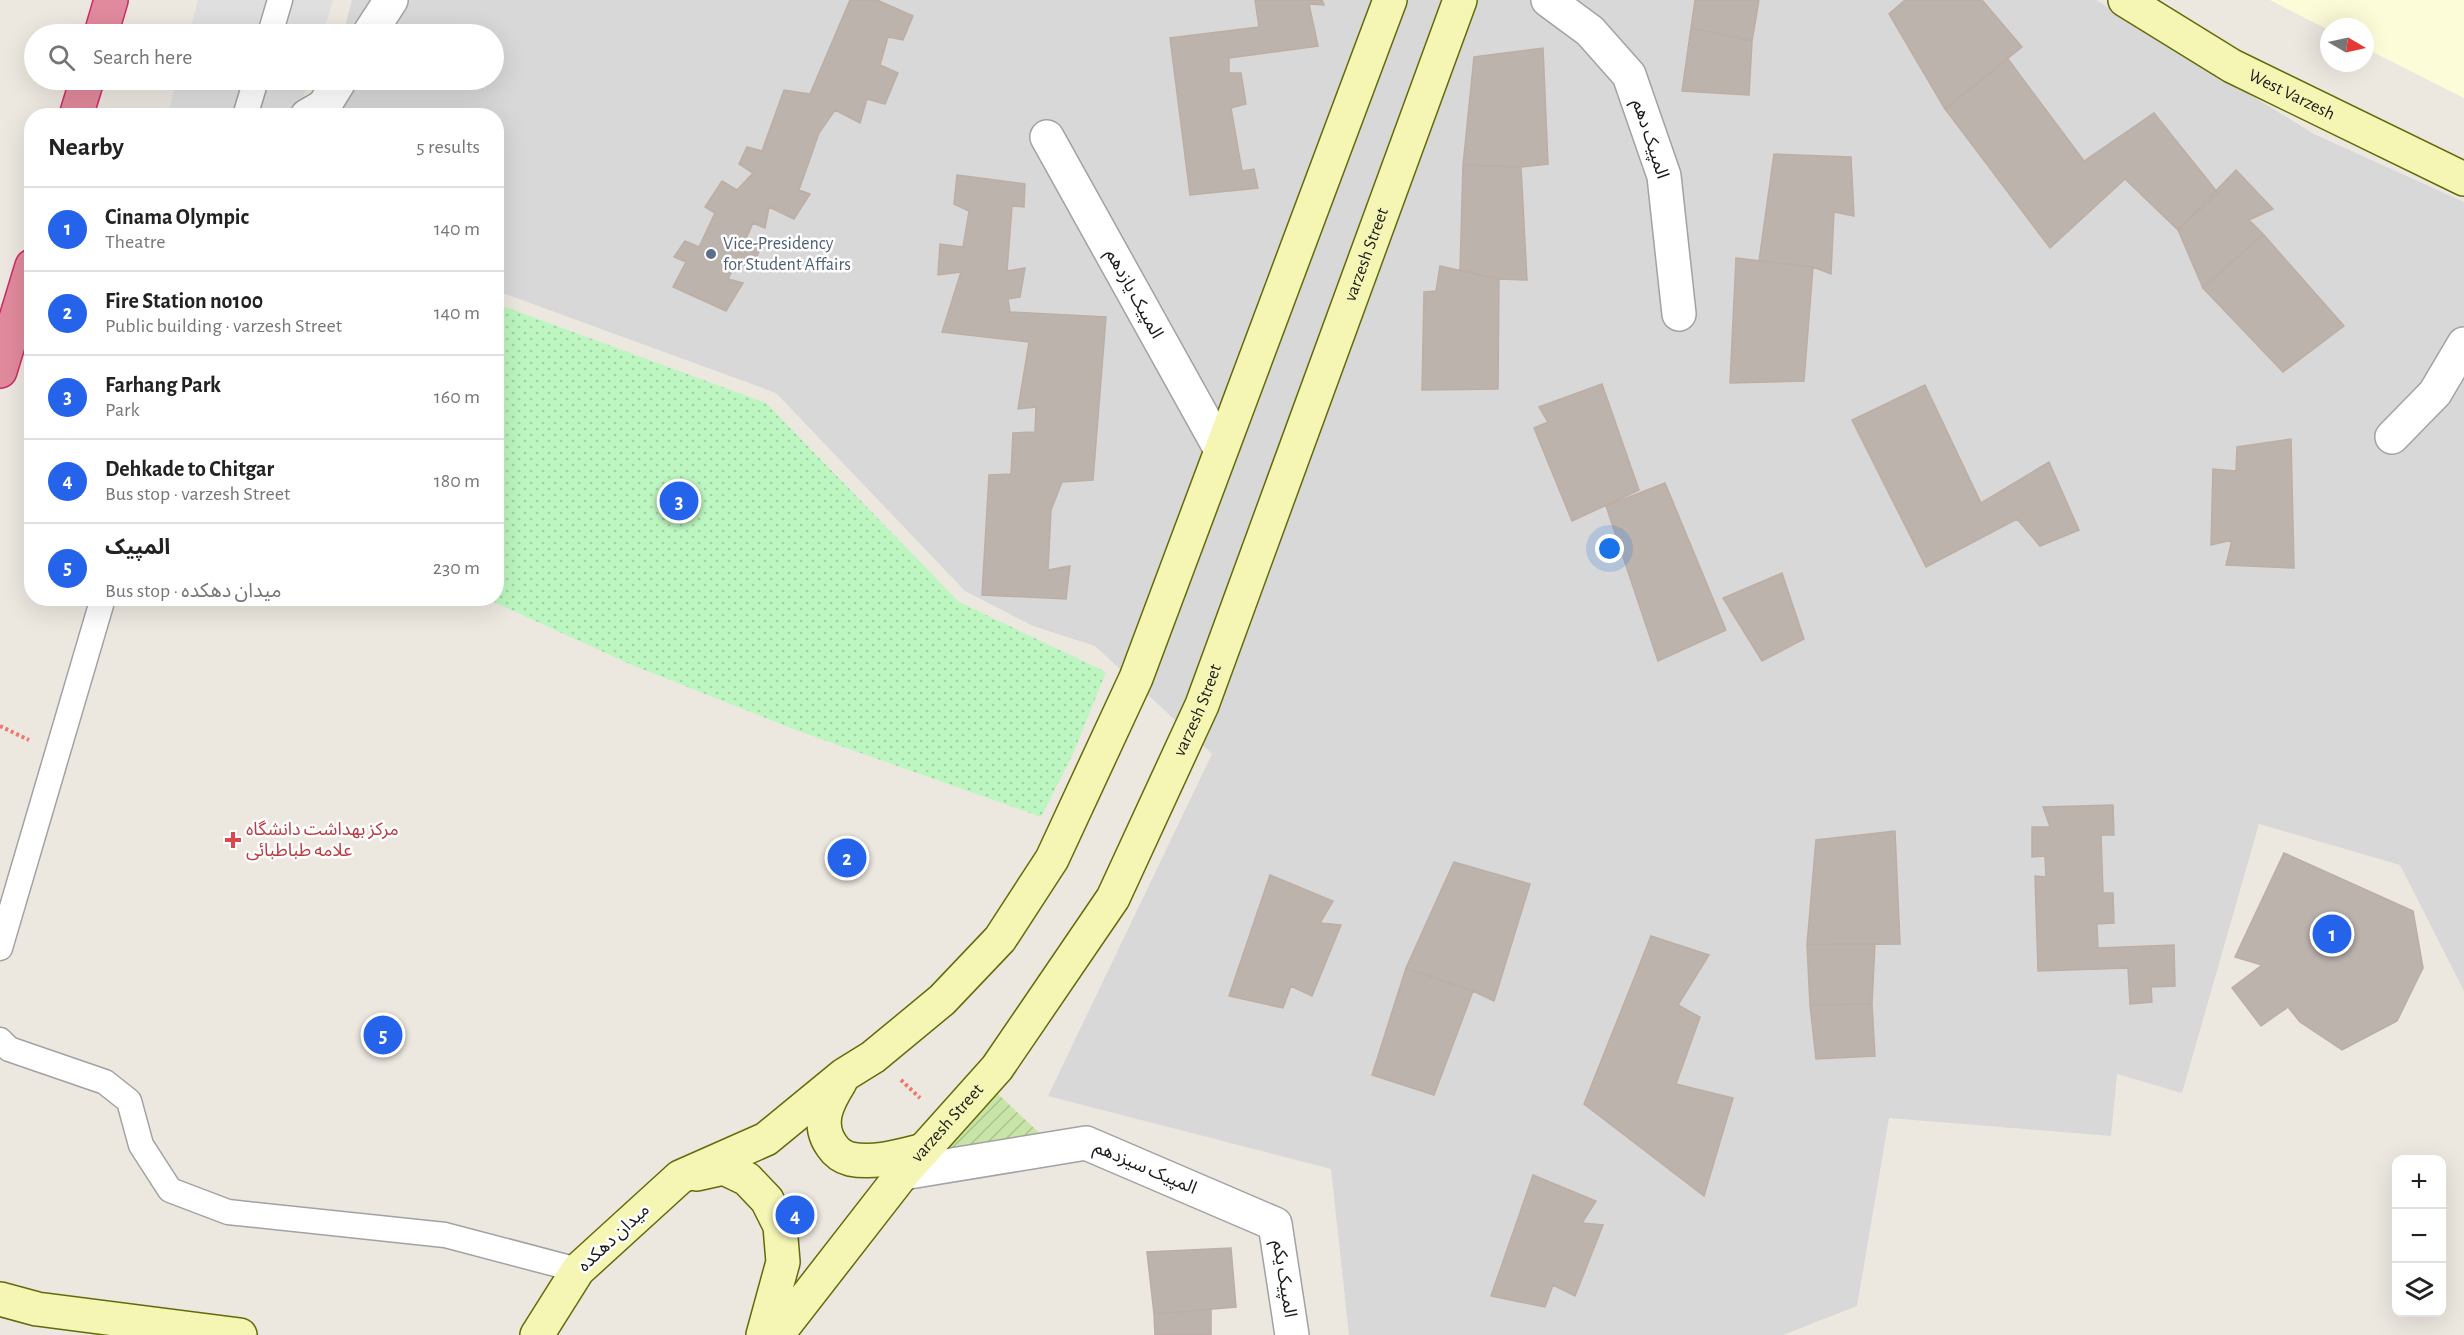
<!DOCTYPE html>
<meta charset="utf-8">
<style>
:root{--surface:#fff;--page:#f6f6f6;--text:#222;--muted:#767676;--line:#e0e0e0;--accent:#2563eb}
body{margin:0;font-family:"Alegreya Sans","Noto Sans Arabic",sans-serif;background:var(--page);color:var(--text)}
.controls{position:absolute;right:18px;bottom:18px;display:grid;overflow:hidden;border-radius:12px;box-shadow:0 6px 24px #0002}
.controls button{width:54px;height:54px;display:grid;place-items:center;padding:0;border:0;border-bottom:2px solid var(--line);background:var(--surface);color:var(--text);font:30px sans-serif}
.compass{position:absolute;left:2320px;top:18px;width:54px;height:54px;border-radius:50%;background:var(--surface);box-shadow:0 6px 24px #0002;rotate:99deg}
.you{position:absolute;left:1610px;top:549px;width:21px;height:21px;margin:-15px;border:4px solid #fff;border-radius:50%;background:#1a73e8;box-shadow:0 0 0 9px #1a73e833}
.badge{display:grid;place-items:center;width:39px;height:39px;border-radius:50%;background:var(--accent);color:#fff;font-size:20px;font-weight:700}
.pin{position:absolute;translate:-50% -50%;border:3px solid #fff;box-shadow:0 2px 6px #0006}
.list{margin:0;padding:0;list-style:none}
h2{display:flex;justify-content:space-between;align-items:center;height:78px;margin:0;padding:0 24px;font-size:26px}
h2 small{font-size:20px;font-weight:400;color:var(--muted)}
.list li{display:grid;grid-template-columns:39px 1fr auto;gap:18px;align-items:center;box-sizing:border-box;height:84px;padding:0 24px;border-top:2px solid var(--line)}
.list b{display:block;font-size:22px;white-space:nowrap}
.list p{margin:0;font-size:20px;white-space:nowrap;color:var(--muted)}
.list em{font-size:20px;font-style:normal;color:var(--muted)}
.icon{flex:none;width:33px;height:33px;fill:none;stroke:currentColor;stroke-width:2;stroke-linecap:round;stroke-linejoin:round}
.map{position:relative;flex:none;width:2464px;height:1335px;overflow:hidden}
.search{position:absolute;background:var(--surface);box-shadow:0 6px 24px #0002;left:24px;top:24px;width:480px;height:66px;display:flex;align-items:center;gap:15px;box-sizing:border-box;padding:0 21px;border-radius:33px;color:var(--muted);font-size:22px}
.panel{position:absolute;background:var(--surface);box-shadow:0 6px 24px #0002;left:24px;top:108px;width:480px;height:498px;border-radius:24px}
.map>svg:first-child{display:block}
.residential{fill:#d9d8d8}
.education{fill:#fdfcd8}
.park{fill:url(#park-dots)}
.garden{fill:url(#garden-furrows)}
.parking{fill:#dfdfdf}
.building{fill:#bcb3ad;stroke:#bdaea4;stroke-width:1.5}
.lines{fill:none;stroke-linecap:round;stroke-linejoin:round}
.lane-casing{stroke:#a2a2a2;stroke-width:27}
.street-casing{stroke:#a2a2a2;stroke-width:36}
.secondary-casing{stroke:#636b09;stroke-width:36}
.highway-casing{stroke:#cd2a67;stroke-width:36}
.path{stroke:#f3746a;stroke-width:4;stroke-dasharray:3 3;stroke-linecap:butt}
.lane{stroke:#fff;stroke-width:24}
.street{stroke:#fff;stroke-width:33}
.secondary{stroke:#f5f6b4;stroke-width:33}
.highway{stroke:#e18a9d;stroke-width:33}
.service-dot{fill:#5c6f8a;stroke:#fff;stroke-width:2}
.health-dot{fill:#e0444e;stroke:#fff;stroke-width:2}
.labels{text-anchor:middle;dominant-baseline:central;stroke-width:5;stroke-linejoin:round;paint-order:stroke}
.street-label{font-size:18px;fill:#1b1b1b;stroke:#fff}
.service-label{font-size:18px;fill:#4e5e75;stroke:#fff;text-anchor:start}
.health-label{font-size:18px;fill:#be3a42;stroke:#fff;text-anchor:start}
</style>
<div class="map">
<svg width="2464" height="1335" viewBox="0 0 2464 1335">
<defs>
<pattern id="park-dots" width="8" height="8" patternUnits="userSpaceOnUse" patternTransform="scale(1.5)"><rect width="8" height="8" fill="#bdf6c0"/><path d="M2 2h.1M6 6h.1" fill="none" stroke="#a2d2a4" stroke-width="1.8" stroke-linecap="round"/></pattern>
<pattern id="garden-furrows" width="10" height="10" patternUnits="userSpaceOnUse" patternTransform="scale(1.5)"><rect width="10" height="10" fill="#c8e5a7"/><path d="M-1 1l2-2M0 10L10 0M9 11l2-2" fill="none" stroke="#abc48f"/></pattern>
</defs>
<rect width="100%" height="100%" fill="#ece8e0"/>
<path class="residential" d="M352 0H2096L2314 134 2464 202V991L2400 865 2259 824 2182 1093 2117 1074 2111 1136 1889 1118 1857 1306 1783 1335H1349L1331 1169 1048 1096 1212 754 1095 646 1033 626 965 591 776 393 497 291 496 116H321L330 80H494V34H343Z"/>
<path class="education" d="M2270 0H2464V98L2365 48V27H2329V30Z"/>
<path class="park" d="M497 304 766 403 959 602 1106 672 1073 754 1041 817 796 730 632 665 487 599 496 598Z"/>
<path class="garden" d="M997 1093 1049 1142 942 1155Z"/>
<path class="parking" d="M198 0H333L323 34H189Z
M177 80H309L297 115 167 116Z"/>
<path class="building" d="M850 0H877L913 16 903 40 888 37 880 65 898 73 885 104 867 99 860 123 835 110 819 133 799 190 810 194 794 219 769 207 765 228 753 223 744 243 761 247 751 270 737 260 728 279 743 283 726 311 673 287 686 262 674 257 685 241 699 247 715 213 705 207 722 181 737 190 753 173 739 164 747 147 762 151 784 90 810 94Z
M1255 0H1322L1324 5 1309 4 1318 46 1229 58V73H1241L1246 104 1231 108 1242 171 1254 169 1258 188 1190 195 1170 38 1259 27Z
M1695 0H1759L1752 41 1691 28Z
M1905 0H1982L2022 47 1945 109 1889 14Z
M1691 28 1752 41 1749 95 1682 91Z
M1543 48 1548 164 1521 167 1463 165 1474 57Z
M2008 59 2084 161 2154 113 2218 193 2178 230 2125 179 2050 248 1945 109Z
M1774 154 1851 157 1854 216 1834 212 1831 274 1813 267 1759 261Z
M1463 165 1521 167 1527 280 1499 279 1460 271Z
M2236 170 2273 209 2249 220 2263 234 2203 288 2178 230Z
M957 175 1025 184 1024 207 1012 206 1007 271 1025 268 1020 297 1008 299 1010 312 1106 317 1093 480 1062 482 1051 510 1048 570 1070 566 1066 599 982 595 989 475 1011 474 1013 433 1035 432 1036 407 1018 409 1029 342 942 332 961 272 938 275 940 244 963 247 969 211 954 204Z
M2263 234 2344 326 2283 372 2203 288Z
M1736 258 1813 267 1804 381 1730 383Z
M1440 266 1499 279 1498 389 1422 390 1424 292 1436 291Z
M1602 384 1639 490 1572 521 1534 428 1548 422 1539 407Z
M1925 385 1981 503 2049 462 2079 530 2040 546 2017 519 1926 567 1852 420Z
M2291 439 2294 568 2226 565 2232 540 2211 545 2213 469 2236 471 2237 447Z
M1665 483 1726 630 1658 661 1606 506Z
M1782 573 1804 639 1762 661 1723 598Z
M2113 805 2114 835H2101L2103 893H2113L2114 923 2097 924 2098 948 2174 945 2175 986 2151 987 2152 1002 2130 1004 2128 968 2038 971 2035 876 2046 877 2045 856 2032 857V827H2050L2043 807Z
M1895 831 1900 944 1807 945 1816 840Z
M2284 853 2413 911 2423 968 2397 1021 2342 1050 2300 1022 2288 1007 2261 1026 2232 988 2262 965 2235 957Z
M1454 862 1530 884 1494 1001 1473 991 1406 968Z
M1270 875 1333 901 1320 923 1341 925 1312 996 1291 986 1283 1008 1229 996Z
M1651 936 1709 955 1678 1005 1700 1017 1676 1084 1733 1098 1704 1196 1584 1104Z
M1875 943 1872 1004 1810 1005 1807 945Z
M1406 968 1473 991 1434 1095 1372 1075Z
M1872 1004 1875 1056 1816 1059 1810 1005Z
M1533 1175 1596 1201 1582 1223 1603 1225 1575 1296 1553 1285 1545 1307 1491 1296Z
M1231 1248 1236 1307 1154 1314 1147 1252Z
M1211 1309V1335H1155L1154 1314Z"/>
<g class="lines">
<defs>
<path id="lane" d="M270 34 280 0
M245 116 256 80
M0 948 103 598
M0 1040 9 1049 105 1082 129 1101 141 1145 170 1190 228 1212 445 1235 578 1270"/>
<path id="street" d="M1548 0 1590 31 1629 75 1664 176 1679 314
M369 34 391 0
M307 116 324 106 340 80
M1047 137 1221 450
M2392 437 2435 393 2464 344
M903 1173 1086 1143 1275 1224 1292 1335"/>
<g id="secondary">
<path id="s1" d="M2125 0 2232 66 2464 179"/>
<path d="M840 1082C827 1103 816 1124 832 1146 836 1152 843 1157 850 1159 875 1164 900 1156 924 1150"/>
<path d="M697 1174 724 1168 747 1179 767 1200 780 1226 783 1262 763 1335"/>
<path d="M0 1299 37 1309 240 1335"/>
<path d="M537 1335 578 1270 680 1177 766 1139 844 1075 873 1057 942 1000 1000 939 1052 859 1136 678 1390 0"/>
<path id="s2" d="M777 1335 903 1173 997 1068 1113 898 1202 705 1460 0"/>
</g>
<path id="highway" d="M101 34 111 0
M76 116 87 80
M0 371 32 266"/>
</defs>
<use href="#lane" class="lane-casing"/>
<use href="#street" class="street-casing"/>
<use href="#secondary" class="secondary-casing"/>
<use href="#highway" class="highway-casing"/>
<path class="path" d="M0 726 29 740
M901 1080 920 1098"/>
<use href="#lane" class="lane"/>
<use href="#street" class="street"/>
<use href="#secondary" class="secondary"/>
<use href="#highway" class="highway"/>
</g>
<circle class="service-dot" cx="711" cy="254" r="6"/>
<path class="health-dot" d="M230 831h6v6h6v6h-6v6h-6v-6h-6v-6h6z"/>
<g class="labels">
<g class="street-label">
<text stroke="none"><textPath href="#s1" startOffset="192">West Varzesh</textPath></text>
<text transform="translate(1650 139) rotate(72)">المپیک دهم</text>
<text stroke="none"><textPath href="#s2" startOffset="1244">varzesh Street</textPath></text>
<text transform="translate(1134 294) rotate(61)">المپیک یازدهم</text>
<text stroke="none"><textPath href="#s2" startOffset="758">varzesh Street</textPath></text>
<text stroke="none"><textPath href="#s2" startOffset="272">varzesh Street</textPath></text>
<text transform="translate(1145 1168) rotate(23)">المپیک سیزدهم</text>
<text transform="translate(614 1238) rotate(-43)">میدان دهکده</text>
<text transform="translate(1284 1279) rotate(81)">المپیک یکم</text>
</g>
<g class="service-label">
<text x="723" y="244">Vice-Presidency<tspan x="723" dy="21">for Student Affairs</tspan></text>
</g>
<g class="health-label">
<text x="246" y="830">مرکز بهداشت دانشگاه<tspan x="246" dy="21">علامه طباطبائی</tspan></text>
</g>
</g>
</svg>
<div class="controls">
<button>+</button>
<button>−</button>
<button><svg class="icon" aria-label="layers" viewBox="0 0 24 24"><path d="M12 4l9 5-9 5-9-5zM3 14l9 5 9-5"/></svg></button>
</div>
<svg class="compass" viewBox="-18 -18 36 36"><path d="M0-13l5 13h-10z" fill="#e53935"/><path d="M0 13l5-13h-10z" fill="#767676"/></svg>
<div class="you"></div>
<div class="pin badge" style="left:2332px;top:934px">1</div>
<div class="pin badge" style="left:847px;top:858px">2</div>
<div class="pin badge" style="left:679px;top:501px">3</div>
<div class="pin badge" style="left:795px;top:1215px">4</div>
<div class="pin badge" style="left:383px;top:1035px">5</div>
<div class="search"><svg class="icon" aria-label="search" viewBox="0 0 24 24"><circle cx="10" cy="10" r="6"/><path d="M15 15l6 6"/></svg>Search here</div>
<section class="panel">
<h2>Nearby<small>5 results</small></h2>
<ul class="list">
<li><span class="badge">1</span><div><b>Cinama Olympic</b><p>Theatre</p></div><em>140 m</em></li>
<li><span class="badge">2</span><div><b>Fire Station no100</b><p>Public building · varzesh Street</p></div><em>140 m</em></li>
<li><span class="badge">3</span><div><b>Farhang Park</b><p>Park</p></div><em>160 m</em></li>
<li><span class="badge">4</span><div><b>Dehkade to Chitgar</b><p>Bus stop · varzesh Street</p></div><em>180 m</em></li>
<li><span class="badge">5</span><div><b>المپیک</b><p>Bus stop · میدان دهکده</p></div><em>230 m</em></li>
</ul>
</section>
</div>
